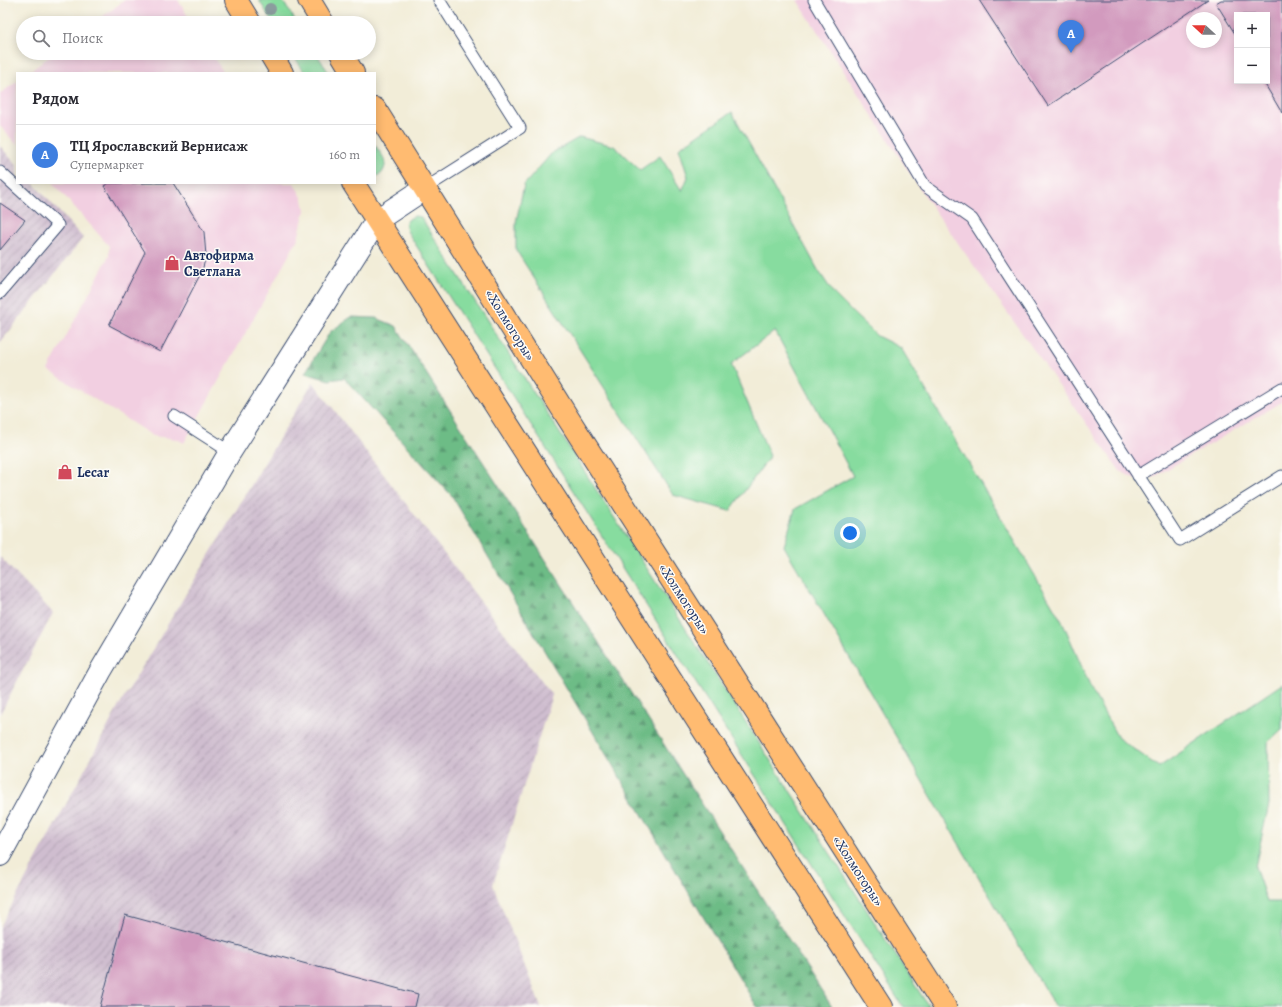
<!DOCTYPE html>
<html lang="ru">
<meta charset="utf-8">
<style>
:root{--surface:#fff;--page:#f7f7f7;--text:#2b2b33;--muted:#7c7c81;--line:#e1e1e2;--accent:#d1495b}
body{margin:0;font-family:Alegreya,serif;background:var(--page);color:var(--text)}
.controls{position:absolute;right:12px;top:12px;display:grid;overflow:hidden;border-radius:0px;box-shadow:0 2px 10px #0003}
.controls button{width:36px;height:36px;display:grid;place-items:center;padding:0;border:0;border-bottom:1px solid var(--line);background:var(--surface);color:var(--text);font:20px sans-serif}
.compass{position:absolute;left:1186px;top:12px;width:36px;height:36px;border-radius:50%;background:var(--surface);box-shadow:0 2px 10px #0003;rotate:291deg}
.you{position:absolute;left:850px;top:533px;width:14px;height:14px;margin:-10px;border:3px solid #fff;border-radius:50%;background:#1a73e8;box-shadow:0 0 0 6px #1a73e833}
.badge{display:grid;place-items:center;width:26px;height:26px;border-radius:50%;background:var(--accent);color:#fff;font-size:13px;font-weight:700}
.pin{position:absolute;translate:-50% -33px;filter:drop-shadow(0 1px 2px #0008)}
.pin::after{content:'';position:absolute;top:21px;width:14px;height:12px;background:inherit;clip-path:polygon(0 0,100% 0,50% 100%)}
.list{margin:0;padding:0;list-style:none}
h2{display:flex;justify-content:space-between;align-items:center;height:52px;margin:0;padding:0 16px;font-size:17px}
h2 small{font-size:13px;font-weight:400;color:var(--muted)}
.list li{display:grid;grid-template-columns:26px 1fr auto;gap:12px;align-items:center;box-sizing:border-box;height:60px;padding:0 16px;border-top:1px solid var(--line)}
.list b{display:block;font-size:15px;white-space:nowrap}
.list p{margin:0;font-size:13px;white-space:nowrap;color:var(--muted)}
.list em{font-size:13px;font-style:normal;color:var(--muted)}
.icon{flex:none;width:22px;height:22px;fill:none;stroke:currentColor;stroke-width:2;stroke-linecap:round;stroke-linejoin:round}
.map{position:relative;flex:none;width:1282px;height:1007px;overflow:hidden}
.search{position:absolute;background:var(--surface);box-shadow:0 2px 10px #0003;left:16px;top:16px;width:360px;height:44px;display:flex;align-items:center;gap:10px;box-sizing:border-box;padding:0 14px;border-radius:22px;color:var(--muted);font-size:15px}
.panel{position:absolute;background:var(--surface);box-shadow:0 2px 10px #0003;left:16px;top:72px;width:360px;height:112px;border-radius:0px}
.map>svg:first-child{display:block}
.built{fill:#f2cfe1;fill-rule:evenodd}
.industrial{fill:url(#industrial-furrows)}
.grass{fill:#87dc9f;stroke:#51867e}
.forest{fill:url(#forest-firs);stroke:#447672}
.building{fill:#d29abe}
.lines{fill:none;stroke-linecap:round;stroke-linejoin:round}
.lane-casing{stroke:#3b4c70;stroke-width:13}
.street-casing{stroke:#3b4c70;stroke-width:24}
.highway-casing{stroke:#3b4c70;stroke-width:24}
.lane{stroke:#fff;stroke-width:11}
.street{stroke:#fff;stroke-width:22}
.highway{stroke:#ffbb71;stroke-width:22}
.tree{fill:#8b9c9e}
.labels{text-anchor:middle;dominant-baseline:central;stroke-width:3;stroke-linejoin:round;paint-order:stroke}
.poi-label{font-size:14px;font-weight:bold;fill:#1b2f5e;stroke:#fdfcf7;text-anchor:start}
.street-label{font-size:14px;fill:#1b2f5e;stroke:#fdfcf7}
</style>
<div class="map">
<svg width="1282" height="1007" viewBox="0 0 1282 1007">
<defs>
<pattern id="industrial-furrows" width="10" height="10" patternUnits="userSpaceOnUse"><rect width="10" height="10" fill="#cfbdcf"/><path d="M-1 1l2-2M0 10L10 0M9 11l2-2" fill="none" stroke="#a79aab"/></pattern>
<pattern id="forest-firs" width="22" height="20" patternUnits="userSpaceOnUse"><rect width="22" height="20" fill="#6dbc86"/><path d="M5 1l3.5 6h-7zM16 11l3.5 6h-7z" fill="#599971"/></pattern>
</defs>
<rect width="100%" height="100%" fill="#fdfcf7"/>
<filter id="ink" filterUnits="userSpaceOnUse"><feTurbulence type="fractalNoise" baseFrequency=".025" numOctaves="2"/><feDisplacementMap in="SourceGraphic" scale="8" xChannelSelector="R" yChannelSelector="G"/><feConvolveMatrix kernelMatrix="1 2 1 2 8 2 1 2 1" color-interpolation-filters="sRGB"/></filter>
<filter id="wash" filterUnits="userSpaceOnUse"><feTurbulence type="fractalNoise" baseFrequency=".012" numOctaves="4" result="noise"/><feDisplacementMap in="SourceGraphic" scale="16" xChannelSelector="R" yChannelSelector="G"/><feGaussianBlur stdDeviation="0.9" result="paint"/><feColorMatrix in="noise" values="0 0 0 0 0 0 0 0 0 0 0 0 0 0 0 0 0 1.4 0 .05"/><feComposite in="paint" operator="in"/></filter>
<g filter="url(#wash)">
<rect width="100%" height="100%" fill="#f2edd8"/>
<path class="built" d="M125 0H178L192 23H94Z
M797 0H1282V402L1154 477 1135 479 1120 471 930 204ZM1237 15H1267V81H1237ZM1192 18H1216V42H1192Z
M54 53H211L224 73H28Z
M17 81V145L0 126V94Z
M53 183H294L303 199 305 210 298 239 184 443 177 439 153 436 48 370 109 256V246Z"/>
<path class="industrial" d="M0 146 17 165V183H33L83 238 0 343Z
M313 382 552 695 493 885 541 1007H0V927L120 704Z
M0 557 53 613 0 714Z"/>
<path class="grass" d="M259 0H282L297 23H273Z
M292 53H316L329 73H305Z
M732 112 818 270 834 294 855 315 877 336 901 348 1064 625 1092 691 1118 738 1159 767 1282 684V729L1268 742 1269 804 1255 867 1267 902H1282V1007H1055L784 546 795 509 853 476 775 331 731 364 770 456 730 511 673 495 516 250V222L524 185 552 153 580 137 614 146 640 170 660 156 682 191 688 177 679 148Z
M375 145C380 153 389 161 383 171 381 175 379 176 375 175Z
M415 216 421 217 424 222 929 1007H903L407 231C404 223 407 219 415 216Z"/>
<path class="forest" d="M351 317 376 318 396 326 832 1007H757L452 496 344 378 329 380 305 373 330 332Z"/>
<g id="blocks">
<path class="building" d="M979 0H1208L1048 106Z
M1221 0H1282V113L1263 81H1267V15H1237V37L1216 3Z
M109 183H173L204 232 206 256 202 271 160 352 109 325 145 252 104 186Z
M0 203 25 220 0 250Z
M125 915 418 994 415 1007H100Z"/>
</g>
</g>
<g filter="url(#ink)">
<use href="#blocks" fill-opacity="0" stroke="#3b4c70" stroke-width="1"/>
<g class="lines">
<defs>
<path id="lane" d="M814 0 925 186 972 219 1180 540 1282 476
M0 172 58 225 0 293
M424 189 520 128 439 0
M174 416 230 452
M1138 476 1282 388"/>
<path id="street" d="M0 855 100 672 230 452 377 220 424 189"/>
<path id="highway" d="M236 0 250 23
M309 0 323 23
M270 53 282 73
M341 53 353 73
M375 109 568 418 945 1007
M353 183 881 1007"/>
</defs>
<use href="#lane" class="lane-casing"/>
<use href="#street" class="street-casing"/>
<use href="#highway" class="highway-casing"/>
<use href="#lane" class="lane"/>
<use href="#street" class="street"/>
<use href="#highway" class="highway"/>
</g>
<circle class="tree" cx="270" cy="9" r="6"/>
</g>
<defs>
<symbol id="shop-bare" viewBox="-9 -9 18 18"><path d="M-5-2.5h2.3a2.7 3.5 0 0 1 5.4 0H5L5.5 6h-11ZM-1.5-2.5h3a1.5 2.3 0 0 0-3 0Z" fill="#d1495b" stroke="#fdfcf7" stroke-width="2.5" paint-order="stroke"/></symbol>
</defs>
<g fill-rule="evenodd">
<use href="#shop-bare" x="161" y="252" width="22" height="22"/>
<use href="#shop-bare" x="54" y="461" width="22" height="22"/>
</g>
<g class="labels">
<g class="poi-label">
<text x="184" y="255">Автофирма<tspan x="184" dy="16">Светлана</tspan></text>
<text x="77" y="472">Lecar</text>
</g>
<g class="street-label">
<text transform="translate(510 325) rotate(58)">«Холмогоры»</text>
<text transform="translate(684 599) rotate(57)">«Холмогоры»</text>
<text transform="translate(858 871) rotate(57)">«Холмогоры»</text>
</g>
</g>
</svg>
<div class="controls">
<button>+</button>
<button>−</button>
</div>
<svg class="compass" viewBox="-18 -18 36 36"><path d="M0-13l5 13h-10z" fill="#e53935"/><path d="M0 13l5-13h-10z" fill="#7c7c81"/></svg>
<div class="you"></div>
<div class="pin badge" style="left:1071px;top:53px;background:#3f7fe0">A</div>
<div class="search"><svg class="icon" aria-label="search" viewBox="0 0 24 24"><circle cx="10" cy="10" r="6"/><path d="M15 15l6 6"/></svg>Поиск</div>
<section class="panel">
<h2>Рядом<small></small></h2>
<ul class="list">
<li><span class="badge" style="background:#3f7fe0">A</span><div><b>ТЦ Ярославский Вернисаж</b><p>Супермаркет</p></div><em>160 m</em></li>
</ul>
</section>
</div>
